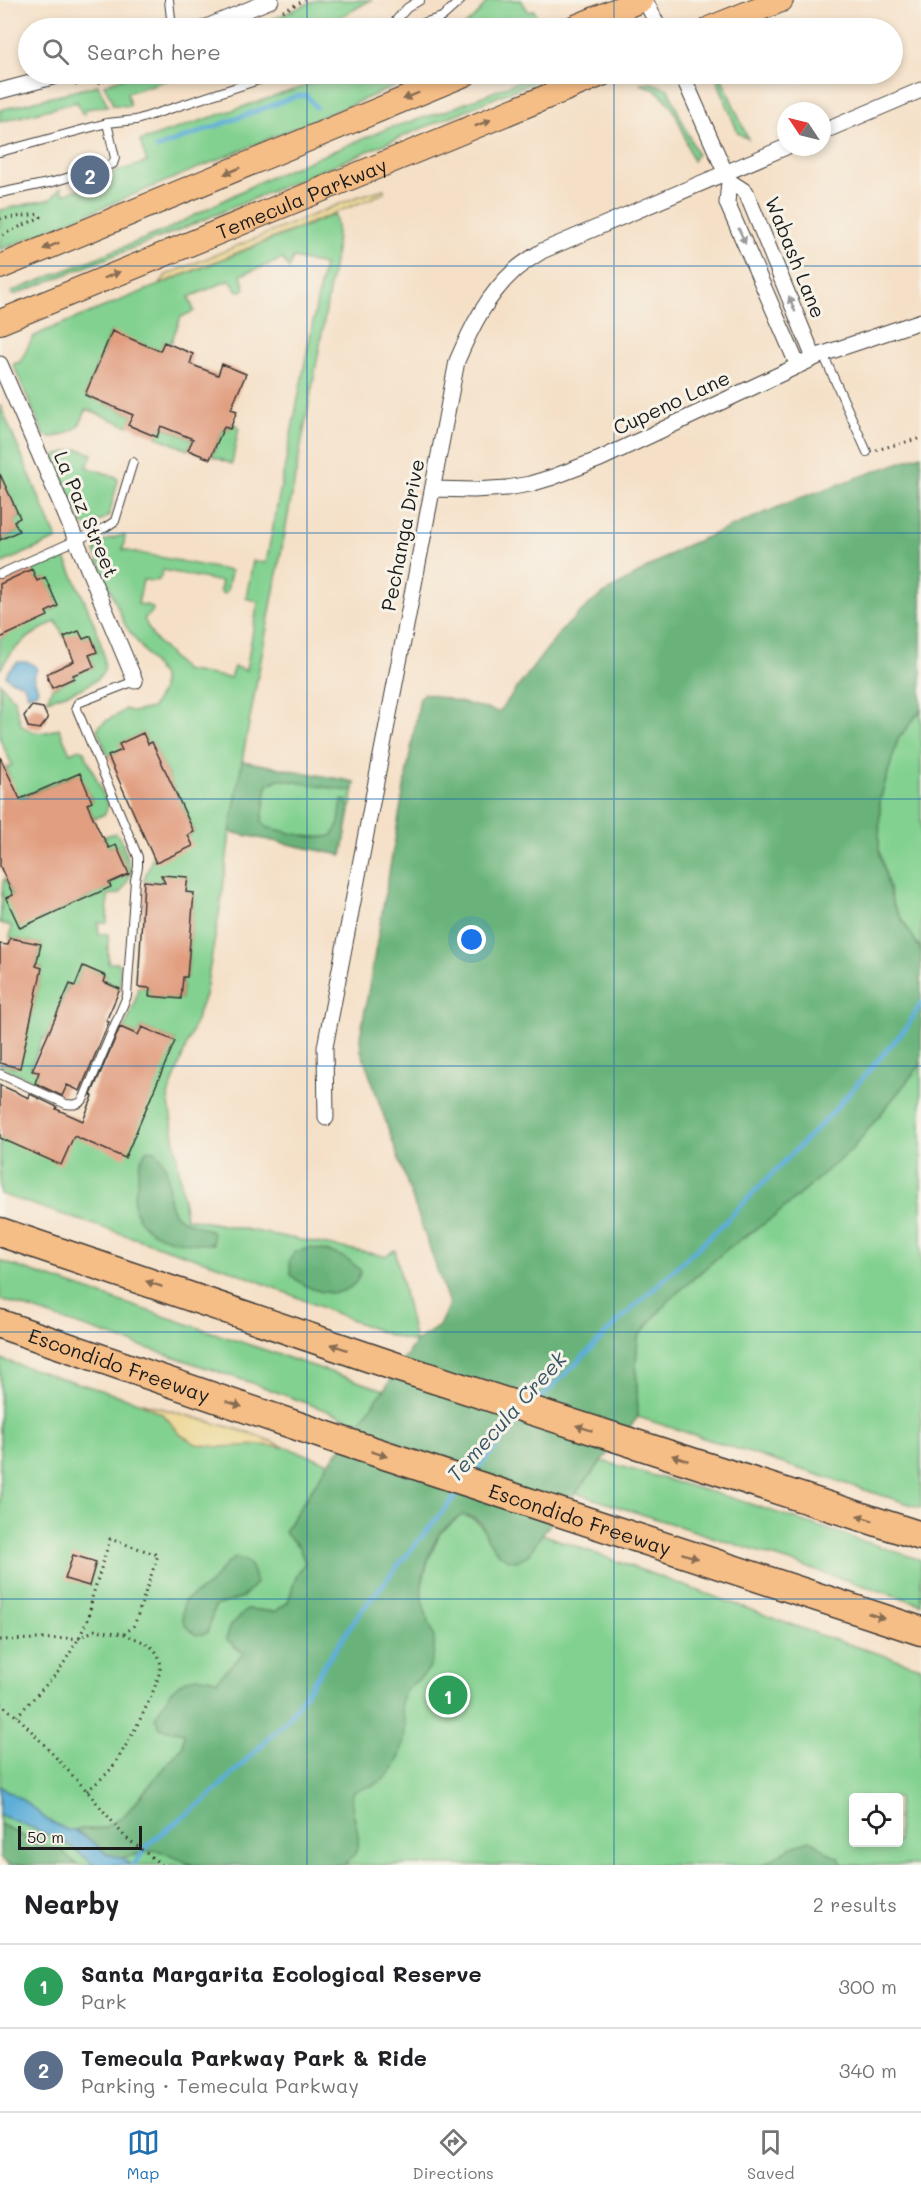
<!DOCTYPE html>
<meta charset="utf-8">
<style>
:root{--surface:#fff;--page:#f6f6f6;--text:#202124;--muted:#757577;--line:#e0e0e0;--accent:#1f6fb2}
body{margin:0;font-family:Mali,sans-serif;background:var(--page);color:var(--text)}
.controls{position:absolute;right:18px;bottom:18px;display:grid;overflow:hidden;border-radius:6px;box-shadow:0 3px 9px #0003}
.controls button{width:54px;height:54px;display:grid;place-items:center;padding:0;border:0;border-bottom:2px solid var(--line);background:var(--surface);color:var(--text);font:30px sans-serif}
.compass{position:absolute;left:777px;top:102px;width:54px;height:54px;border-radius:50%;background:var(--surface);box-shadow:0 3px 9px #0003;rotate:305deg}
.scale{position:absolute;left:18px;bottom:15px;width:124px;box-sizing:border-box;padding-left:6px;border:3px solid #1c1c1c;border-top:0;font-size:16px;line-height:21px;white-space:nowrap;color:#1c1c1c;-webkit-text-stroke:4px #f7f3e8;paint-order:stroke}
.you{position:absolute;left:472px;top:940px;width:21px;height:21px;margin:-15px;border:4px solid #fff;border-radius:50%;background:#1a73e8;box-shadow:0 0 0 9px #1a73e833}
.badge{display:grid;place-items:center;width:39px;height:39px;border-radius:50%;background:var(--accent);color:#fff;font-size:20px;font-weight:700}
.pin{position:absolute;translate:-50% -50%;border:3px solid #fff;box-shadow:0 2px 6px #0006}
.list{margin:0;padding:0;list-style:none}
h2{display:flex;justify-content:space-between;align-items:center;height:78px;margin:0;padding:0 24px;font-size:26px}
h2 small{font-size:20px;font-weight:400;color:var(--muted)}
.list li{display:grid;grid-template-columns:39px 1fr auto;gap:18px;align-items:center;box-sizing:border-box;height:84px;padding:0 24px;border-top:2px solid var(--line)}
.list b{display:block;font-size:22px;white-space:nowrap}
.list p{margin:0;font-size:20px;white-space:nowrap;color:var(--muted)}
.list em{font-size:20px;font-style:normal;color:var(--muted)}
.icon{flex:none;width:33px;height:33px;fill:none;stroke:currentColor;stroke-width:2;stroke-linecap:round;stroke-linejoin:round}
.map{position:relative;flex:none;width:921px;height:1865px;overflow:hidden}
.search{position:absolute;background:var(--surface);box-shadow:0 3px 9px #0003;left:18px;right:18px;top:18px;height:66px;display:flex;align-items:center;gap:15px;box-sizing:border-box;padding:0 21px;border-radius:33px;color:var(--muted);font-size:22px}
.sheet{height:246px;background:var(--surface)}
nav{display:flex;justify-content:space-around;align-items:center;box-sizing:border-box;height:84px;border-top:2px solid var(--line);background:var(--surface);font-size:16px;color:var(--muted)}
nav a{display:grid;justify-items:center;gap:3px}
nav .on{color:var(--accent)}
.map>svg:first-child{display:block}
.green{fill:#82d190;stroke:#4f7656;stroke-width:1.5;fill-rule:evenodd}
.forest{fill:#69b37a;stroke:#42684b;stroke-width:1.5}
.sand{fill:#eeda9e;stroke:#857b5d;stroke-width:1.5}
.water{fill:#5daed8;stroke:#3c657a;stroke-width:1.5}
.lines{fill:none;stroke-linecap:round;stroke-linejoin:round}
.stream{stroke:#5daed8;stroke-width:5}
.building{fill:#e19e80}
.service-casing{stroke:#3d3936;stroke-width:10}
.minor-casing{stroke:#3d3936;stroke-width:17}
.primary-casing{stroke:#3d3936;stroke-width:26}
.motorway-casing{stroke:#3d3936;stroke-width:31}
.path{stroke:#3d3936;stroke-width:3;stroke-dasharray:1.5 4.5;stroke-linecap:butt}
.service{stroke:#fff;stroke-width:8}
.minor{stroke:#fff;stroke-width:15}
.primary{stroke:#f6be87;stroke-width:24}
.motorway{stroke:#f6be87;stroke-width:28}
.oneway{fill:#896d52}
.oneway2{fill:#999}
.grid{fill:none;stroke:#1f6fb2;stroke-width:1.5;stroke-opacity:0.55}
.labels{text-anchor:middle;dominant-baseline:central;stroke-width:6;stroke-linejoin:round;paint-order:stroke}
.street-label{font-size:20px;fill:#1c1c1c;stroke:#f7f3e8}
.water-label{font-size:21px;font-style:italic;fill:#365667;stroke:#f7f3e8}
</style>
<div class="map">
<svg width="921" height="1865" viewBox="0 0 921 1865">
<rect width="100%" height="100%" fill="#f7f3e8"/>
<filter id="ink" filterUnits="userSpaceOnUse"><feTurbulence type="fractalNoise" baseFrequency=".0167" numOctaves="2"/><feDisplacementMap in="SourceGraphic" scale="12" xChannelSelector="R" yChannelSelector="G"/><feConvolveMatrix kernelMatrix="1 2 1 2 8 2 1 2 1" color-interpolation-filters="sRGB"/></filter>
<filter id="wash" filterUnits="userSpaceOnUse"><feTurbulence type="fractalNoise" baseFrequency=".008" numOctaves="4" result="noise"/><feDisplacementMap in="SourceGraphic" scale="24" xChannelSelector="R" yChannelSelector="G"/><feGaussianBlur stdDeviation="1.35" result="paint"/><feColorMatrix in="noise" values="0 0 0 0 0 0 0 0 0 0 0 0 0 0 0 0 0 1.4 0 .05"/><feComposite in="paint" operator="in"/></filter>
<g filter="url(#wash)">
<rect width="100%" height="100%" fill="#f5e0c7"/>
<path class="green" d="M316 0H371L328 24 315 28H253Z
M488 0H521L529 12 534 10 541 26 534 28H462L478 14Z
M133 74H185L127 93 130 106 112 105V100L104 85Z
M341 74H425L0 250V210L51 199 61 188 63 194 110 180 108 174 147 162 140 141Z
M537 74H552L174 232 14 295 11 294 13 291 166 230 261 181 389 128 446 111Z
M715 74H720L748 139 738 133Z
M649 82 668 89 697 154 693 161C681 130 676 92 640 84Z
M98 85 108 106 86 109 85 114H82L77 102 0 122V110Z
M335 214 337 227 336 250 320 345 242 761 355 782 342 855 230 832 222 897 205 995 168 1096 186 1218 385 1256 395 1250 415 1342 386 1334 226 1268 0 1194V1138L69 1135 95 1137 175 1041 142 1027 138 1035 124 1029 135 1003 138 987 150 988V996L181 999 183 977H187L194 893 186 892 188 878 162 876V882L144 881C145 872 152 865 152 856L194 832 152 742 148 744 143 733 120 744 122 750 108 756 97 729C103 719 117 718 125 709L133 712 152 708 162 691V676L125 625 95 553C97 540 111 539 123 535L125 536 123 550 231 571 227 591 223 594 220 590 222 582 163 570 159 580 155 581 143 580 138 604 150 606 153 609 152 612 144 619 153 637 184 670 230 678 234 667 246 670 258 602 246 598 253 561 266 563 324 265 293 258 289 269 283 259 241 275 245 288 242 291 236 290 230 280 189 297 194 311 181 317 170 345 164 342 160 351 111 332 85 395 133 415 128 426 86 409C84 414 82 423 77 427 69 434 52 440 44 435L13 364 20 362 33 337 47 330Z
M0 405 57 539 0 564V540L19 531 14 521 20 518 0 474Z
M232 423 239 427 232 464 212 456 224 427 230 429Z
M161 426 193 439 188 450 157 437Z
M79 449 92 454 87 467 116 477 118 480 109 516 89 527 82 524 54 458 56 455Z
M64 556C73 576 115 659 102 674 90 689 64 694 47 700L52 688 74 678 73 675 94 667 89 655 97 652 91 636 83 639 64 637 56 621C33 633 12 646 0 670V638L58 606 45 578 37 581 32 569Z
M0 683 14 699 21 725C34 735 45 734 59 728L70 753 79 749 84 751 108 805 105 814 94 819 87 804 92 801 79 773 0 807 10 779 6 768 12 765 0 739Z
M921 710V950L893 905 879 849 880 800 898 739Z
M115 833 120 837 132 873 122 891 119 894 108 895 107 923H98L99 934H108V963H118L120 965V989L104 982 106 976 83 967 75 986 69 985 46 1039 43 1038 31 1066 40 1070 35 1082 0 1066V1063L15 1067 27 1035 42 968 36 966 41 944 10 938 11 926 0 923 3 881 5 879 13 895 7 898 35 921 110 887 109 883 129 874 116 845 109 848 103 837Z
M921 1064V1508L638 1417 636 1363 638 1337 669 1300 727 1249 775 1216 853 1148Z
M0 1261 384 1390 360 1423 255 1384 0 1299Z
M0 1359 139 1402 164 1415 181 1435 220 1447 261 1445 285 1447 329 1463 284 1532 299 1547 305 1563 297 1574 288 1602 275 1612 248 1609 234 1647 244 1653C236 1663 224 1670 217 1681L161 1728 184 1733 183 1746 123 1817 104 1828 67 1830 46 1819 26 1802 0 1786Z
M602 1461 735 1499 921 1560V1604L576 1493Z
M462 1515C487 1522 483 1535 498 1553L528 1555 542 1534 820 1635 921 1667V1865H130L122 1858 146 1852 423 1582 428 1561 440 1533ZM854 1798H898V1842H854Z
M0 1815C34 1828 67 1840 94 1865H77L61 1850 39 1845 0 1824Z"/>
<path class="forest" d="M921 455V710L898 739 880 800 879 849 893 905 921 950V1064L853 1148 775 1216 727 1249 669 1300 638 1337 636 1363 638 1417 542 1534 528 1555 517 1561 508 1560 498 1553 488 1540 481 1523 474 1518 462 1515C455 1520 446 1526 441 1532 430 1545 420 1581 422 1598 426 1625 441 1633 431 1664 426 1680 402 1685 401 1702 401 1709 404 1717 405 1724 406 1745 398 1769 381 1781 372 1787 361 1788 352 1793 348 1820 374 1846 343 1865H193L157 1850 122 1858 106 1854 93 1842 74 1830 104 1828 123 1817 183 1746 184 1733 160 1728 155 1718C169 1692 184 1667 217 1681 224 1670 235 1663 244 1653L226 1639 231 1625 248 1609 275 1612 288 1602 297 1574 305 1563 299 1547 284 1532 329 1463 384 1390 415 1342 439 1326 449 1304 361 1050 360 1038 420 697 424 693 499 712 560 632 587 606 605 593 683 547 800 498Z
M242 761 355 782 354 789 348 791 278 779 267 786 262 821 266 827C284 831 317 842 333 835L339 822 342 800 347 801 346 805 349 806 350 809 342 855 230 832Z
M147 1150 156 1151C177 1175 162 1197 175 1214 186 1226 201 1223 213 1233V1244C184 1244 137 1240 134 1203 133 1198 136 1191 137 1185 140 1168 136 1165 147 1150Z
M310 1248C331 1251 346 1255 361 1271 359 1275 358 1280 355 1283 338 1302 306 1290 291 1275L289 1261 295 1252Z
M235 1558C250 1558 253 1570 256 1583L243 1597 216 1606C210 1615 212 1624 207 1633L196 1635C181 1624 181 1619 184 1601L208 1586 226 1564Z
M0 1824 39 1845 61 1850 77 1865H9L0 1858Z
M809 1840C821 1843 825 1855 838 1857L843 1865H764L791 1847Z"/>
<path class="sand" d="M384 189V193L160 284 166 275 357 197Z
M139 1402 250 1433 285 1447 261 1445 220 1447 196 1444 181 1435 164 1415Z"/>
<path class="water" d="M18 662C27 662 33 661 37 670L33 676 38 689 37 692 28 695 23 684 10 680 6 676 8 671Z
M0 1786 26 1802 46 1819 67 1830H74L93 1842 106 1854 122 1858 130 1865H94C67 1839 34 1829 0 1815Z"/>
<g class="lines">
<path class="stream" d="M157 148 297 96H307L316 107
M536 1403 622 1318 722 1225 831 1114 907 1027 921 1003
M472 1475 523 1416
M133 1865 152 1841 208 1798 288 1719 361 1611 461 1489"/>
</g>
<g id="blocks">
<path class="building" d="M112 331 160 351 164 342 193 354 190 364 218 375 222 364 246 374 231 409 237 411 230 429 224 427 210 459 188 450 193 439 161 426 157 437 128 425 133 415 85 395Z
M0 474 20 518 14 521 19 531 0 540Z
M32 569 37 581 45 577 58 606 46 612 48 616 0 638V584Z
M79 631 83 639 91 636 97 652 89 655 94 667 73 675 74 678 52 688 46 674 74 661 64 637Z
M32 706 43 708 48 719 40 729 28 727 24 716Z
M143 733 148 744 152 742 194 832 188 835 193 846 156 863 108 756 122 750 119 744Z
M0 757 20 799 80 773 92 802 87 804 102 837H103L109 848 116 845 129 874 109 883 111 887 20 928 6 898 13 895 0 866Z
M161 875 188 877 186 892 194 893 187 977H183L181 999 149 996 150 988 138 987 144 881 165 883Z
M10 938 41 944 36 966 42 968 20 1068 0 1063V944L8 945Z
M83 966 106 976 104 982 120 989 106 1021 109 1022 80 1091 67 1085 62 1096 35 1083 39 1072 32 1071 70 984 75 986Z
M120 1027 138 1035 142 1027 175 1041 125 1158 74 1136 61 1165 0 1138V1085L29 1098 30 1094 57 1107 56 1109 83 1121 93 1096 91 1095Z
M73 1555 96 1562 89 1586 65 1579Z"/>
</g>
</g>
<g filter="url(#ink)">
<use href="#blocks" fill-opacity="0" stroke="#3d3936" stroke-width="1.5"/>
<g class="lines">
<defs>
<path id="service" d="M169 0 172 28
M389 28 407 8 420 0
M408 28 442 17 461 0
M96 74 98 79
M0 152 107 123 136 120 277 74
M0 193 53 182 113 164 115 158 107 123
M823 354 867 452
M0 574 106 527 115 521 133 462
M0 1074 66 1104C74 1105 78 1105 83 1100L127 996 135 880 138 867V857L76 707 78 703 135 681"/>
<path id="minor" d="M645 0 659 28
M204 28 271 0
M682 74 729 181 727 203 798 366
M0 91 64 74
M822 132 921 90
M729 181 746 192 814 358
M0 364 61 504 135 681
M433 489 474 490 507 488 530 484 553 477 600 459 823 354 921 321
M326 1118 325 1047 457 361C471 328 487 295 515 270 523 263 533 257 542 251L786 147"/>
<g id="primary">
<path d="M573 28 641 0"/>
<path d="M711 28 781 0"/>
<path d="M0 267 465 74"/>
<path id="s1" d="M0 322 602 74"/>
</g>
<g id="motorway">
<path d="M0 1232 394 1366 921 1536"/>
<path id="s2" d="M0 1324 324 1435 921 1631"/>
</g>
</defs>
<use href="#service" class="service-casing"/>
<use href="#minor" class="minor-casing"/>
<use href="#primary" class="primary-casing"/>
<use href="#motorway" class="motorway-casing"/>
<path class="path" d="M283 11 305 0
M109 76 118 74
M75 85 88 81
M0 219 39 214 41 217 0 236
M876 450 921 438
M0 1640 79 1638 95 1630 124 1634 133 1627 136 1620 158 1555 110 1539 92 1598 89 1617 79 1638 59 1671 17 1716
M0 1703 22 1721 87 1791 125 1837 162 1865
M87 1791C95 1784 104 1777 111 1769 123 1753 165 1679 160 1661 156 1644 139 1641 125 1634"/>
<use href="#service" class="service"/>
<use href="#minor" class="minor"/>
<use href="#primary" class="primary"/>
<use href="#motorway" class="motorway"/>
</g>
<defs><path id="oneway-solid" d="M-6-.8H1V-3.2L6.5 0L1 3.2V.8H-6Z" transform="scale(1.5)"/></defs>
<g class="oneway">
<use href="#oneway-solid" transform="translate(411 96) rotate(157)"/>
<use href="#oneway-solid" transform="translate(483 123) rotate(-22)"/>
<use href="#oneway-solid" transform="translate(232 171) rotate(157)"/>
<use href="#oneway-solid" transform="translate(51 246) rotate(158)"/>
<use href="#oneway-solid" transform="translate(112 275) rotate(-22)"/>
<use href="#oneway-solid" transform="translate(154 1284) rotate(-161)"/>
<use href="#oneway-solid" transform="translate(339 1347) rotate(-161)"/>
<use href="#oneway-solid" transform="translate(234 1404) rotate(19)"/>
<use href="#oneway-solid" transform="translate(584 1428) rotate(-162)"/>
<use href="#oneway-solid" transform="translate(379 1454) rotate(18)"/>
<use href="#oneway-solid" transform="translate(680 1458) rotate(-162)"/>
<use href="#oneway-solid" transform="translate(865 1518) rotate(-162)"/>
<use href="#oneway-solid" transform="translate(690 1556) rotate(18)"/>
<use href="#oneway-solid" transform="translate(876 1616) rotate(18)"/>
</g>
<g class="oneway2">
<use href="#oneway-solid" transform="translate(742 236) rotate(66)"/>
<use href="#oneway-solid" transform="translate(792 304) rotate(-112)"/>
</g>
</g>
<path class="grid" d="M307 0V28M614 0V28M307 74V1865M614 74V1865M0 266H921M0 533H921M0 799H921M0 1066H921M0 1332H921M0 1599H921"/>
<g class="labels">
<g class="street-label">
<text stroke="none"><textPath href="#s1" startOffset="326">Temecula Parkway</textPath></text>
<text transform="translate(796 257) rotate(68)">Wabash Lane</text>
<text transform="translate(671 402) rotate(-25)">Cupeno Lane</text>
<text transform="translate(87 514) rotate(67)">La Paz Street</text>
<text transform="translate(402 535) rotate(-79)">Pechanga Drive</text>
<text stroke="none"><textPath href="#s2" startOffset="126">Escondido Freeway</textPath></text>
<text stroke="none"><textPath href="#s2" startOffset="612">Escondido Freeway</textPath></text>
</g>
<g class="water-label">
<text transform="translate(506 1416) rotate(-48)">Temecula Creek</text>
</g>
</g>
</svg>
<div class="controls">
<button><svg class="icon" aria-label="locate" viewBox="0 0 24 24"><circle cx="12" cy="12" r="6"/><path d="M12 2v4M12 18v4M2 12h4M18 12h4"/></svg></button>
</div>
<svg class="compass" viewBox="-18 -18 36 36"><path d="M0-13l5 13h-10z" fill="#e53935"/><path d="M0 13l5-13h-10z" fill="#757577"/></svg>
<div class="scale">50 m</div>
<div class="you"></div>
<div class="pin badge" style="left:448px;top:1695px;background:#2e9e5b">1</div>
<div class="pin badge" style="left:90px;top:175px;background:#5c6f8a">2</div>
<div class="search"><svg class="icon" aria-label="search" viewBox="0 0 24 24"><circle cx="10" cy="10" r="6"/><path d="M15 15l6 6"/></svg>Search here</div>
</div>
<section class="sheet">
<h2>Nearby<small>2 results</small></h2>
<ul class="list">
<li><span class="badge" style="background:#2e9e5b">1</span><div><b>Santa Margarita Ecological Reserve</b><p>Park</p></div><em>300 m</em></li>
<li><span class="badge" style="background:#5c6f8a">2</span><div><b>Temecula Parkway Park &amp; Ride</b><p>Parking · Temecula Parkway</p></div><em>340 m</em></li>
</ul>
</section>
<nav>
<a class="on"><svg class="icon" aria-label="map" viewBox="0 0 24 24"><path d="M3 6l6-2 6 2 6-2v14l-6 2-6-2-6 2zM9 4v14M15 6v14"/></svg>Map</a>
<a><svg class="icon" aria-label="directions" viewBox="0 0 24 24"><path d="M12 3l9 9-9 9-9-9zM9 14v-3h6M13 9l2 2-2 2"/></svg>Directions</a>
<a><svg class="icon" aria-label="saved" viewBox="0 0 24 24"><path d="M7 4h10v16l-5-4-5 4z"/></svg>Saved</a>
</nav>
